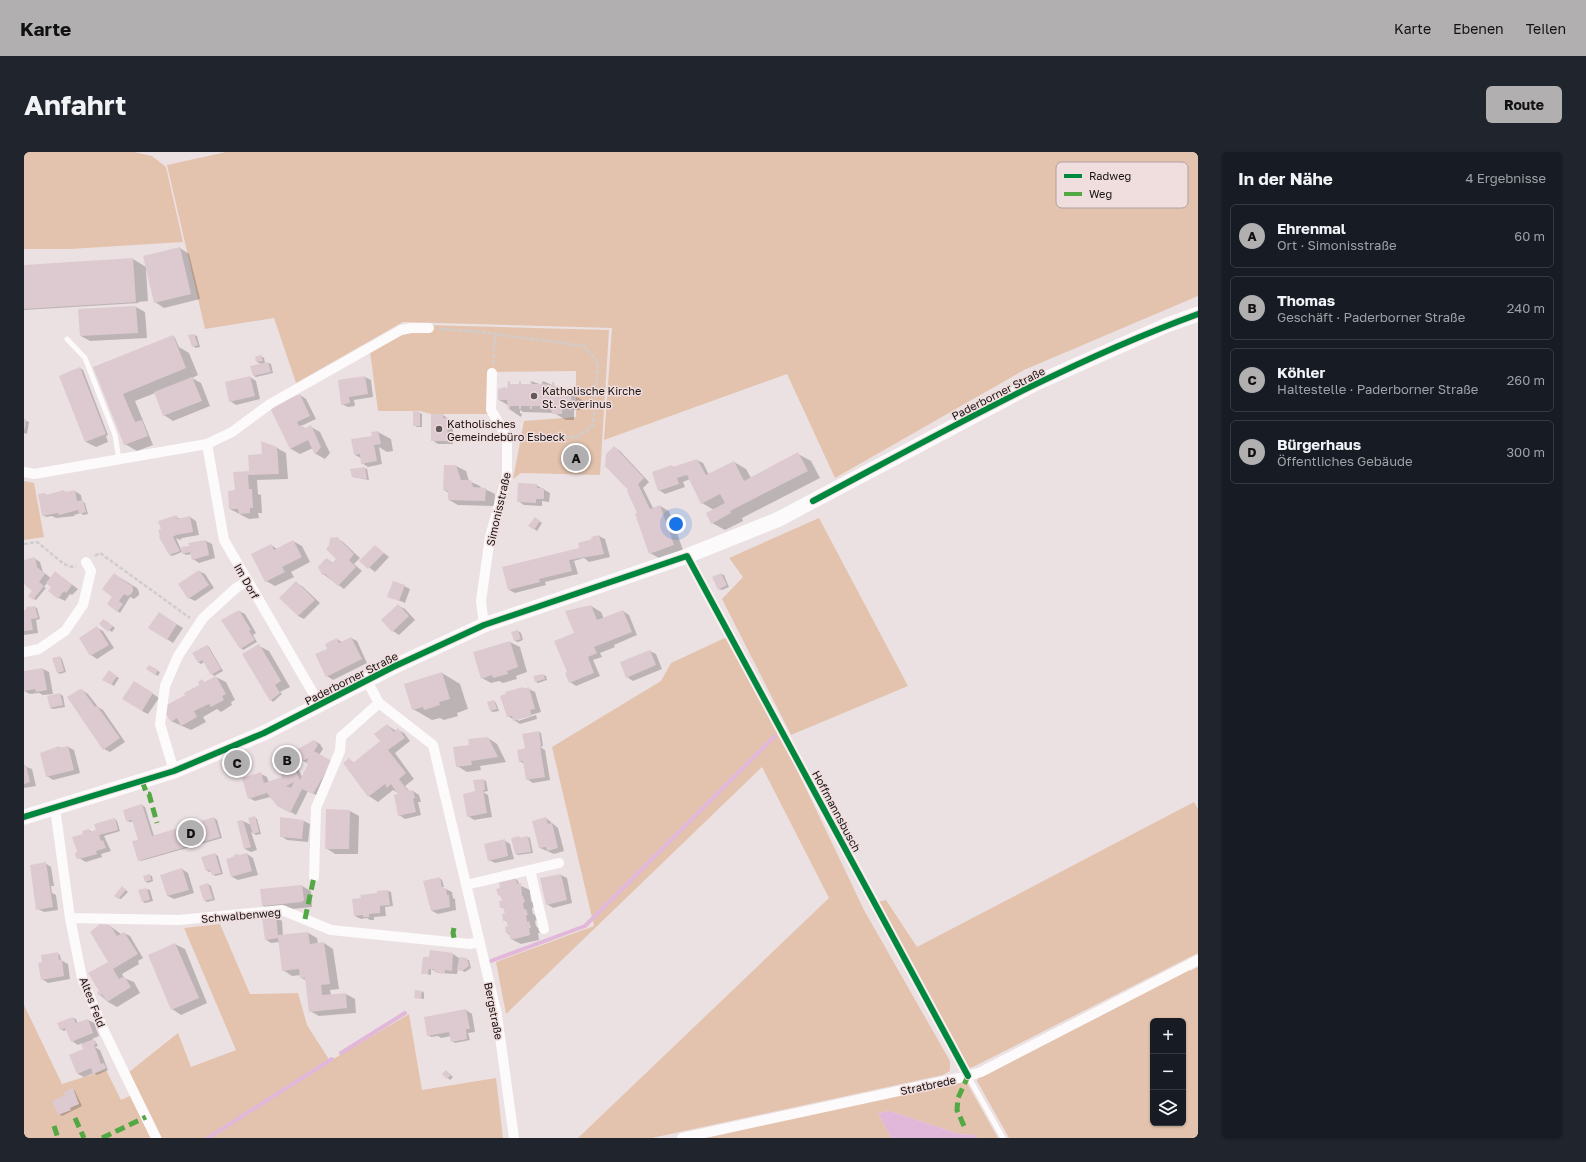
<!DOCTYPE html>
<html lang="de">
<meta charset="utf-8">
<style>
:root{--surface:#171b24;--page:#20242c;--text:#f1f3f6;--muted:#9ea1a6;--line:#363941;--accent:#b1afb0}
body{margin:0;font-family:"Golos Text",sans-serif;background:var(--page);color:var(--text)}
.controls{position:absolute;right:12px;bottom:12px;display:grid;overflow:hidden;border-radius:6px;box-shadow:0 1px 3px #0004}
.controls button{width:36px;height:36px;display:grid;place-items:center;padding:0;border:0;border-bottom:1px solid var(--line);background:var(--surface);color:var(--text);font:20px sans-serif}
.you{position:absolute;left:652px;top:372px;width:14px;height:14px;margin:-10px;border:3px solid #fff;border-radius:50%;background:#1a73e8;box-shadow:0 0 0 6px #1a73e833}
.badge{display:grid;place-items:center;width:26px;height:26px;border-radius:50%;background:var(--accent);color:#111;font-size:13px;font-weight:700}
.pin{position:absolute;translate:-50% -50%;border:2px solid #fff;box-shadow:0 1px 4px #0006}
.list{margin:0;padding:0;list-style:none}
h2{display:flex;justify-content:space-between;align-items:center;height:52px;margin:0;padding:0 16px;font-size:17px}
h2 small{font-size:13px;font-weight:400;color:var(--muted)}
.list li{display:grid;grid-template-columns:26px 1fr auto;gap:12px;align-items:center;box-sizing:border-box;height:64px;margin:0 8px 8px;padding:0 8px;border:1px solid var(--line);border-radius:6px}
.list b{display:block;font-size:15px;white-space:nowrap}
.list p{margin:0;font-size:13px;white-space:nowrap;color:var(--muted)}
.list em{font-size:13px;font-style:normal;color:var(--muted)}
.icon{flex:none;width:22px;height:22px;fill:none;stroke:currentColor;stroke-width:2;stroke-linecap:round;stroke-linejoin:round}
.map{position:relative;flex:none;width:1174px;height:986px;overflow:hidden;border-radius:6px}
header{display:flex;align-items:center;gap:24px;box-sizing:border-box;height:56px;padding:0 20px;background:var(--accent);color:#111}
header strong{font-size:19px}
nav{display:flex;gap:22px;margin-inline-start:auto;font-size:14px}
.intro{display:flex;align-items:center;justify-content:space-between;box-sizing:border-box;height:96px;padding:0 24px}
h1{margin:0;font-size:28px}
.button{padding:10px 18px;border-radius:6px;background:var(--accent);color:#111;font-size:14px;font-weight:700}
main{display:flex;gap:24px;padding:0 24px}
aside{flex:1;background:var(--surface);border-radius:6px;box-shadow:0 1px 3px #0004}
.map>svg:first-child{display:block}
.green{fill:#e3c3ae;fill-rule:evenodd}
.water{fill:#e1b8da}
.shadow{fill:#0003}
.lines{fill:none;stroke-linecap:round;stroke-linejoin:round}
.stream{stroke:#e1b8da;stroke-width:4}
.building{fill:#ddcad0;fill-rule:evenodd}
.path{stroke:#d0cdce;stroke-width:2.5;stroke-dasharray:4 2;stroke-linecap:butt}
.service{stroke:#fcfafb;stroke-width:5}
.minor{stroke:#fcfafb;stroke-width:10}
.secondary{stroke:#fcfafb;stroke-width:15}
.quiet{stroke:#52a842;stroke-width:5;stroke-dasharray:10 5;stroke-linecap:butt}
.cycleway-casing{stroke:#f0ddde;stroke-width:8}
.cycleway{stroke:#00873e;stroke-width:6}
.poi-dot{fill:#635b5b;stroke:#f0ddde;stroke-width:1.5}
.labels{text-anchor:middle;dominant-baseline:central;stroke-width:3;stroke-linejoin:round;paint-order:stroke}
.poi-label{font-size:11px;fill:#191313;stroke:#f0ddde;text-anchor:start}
.street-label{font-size:11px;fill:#191313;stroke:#f0ddde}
.key{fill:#f0ddde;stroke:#b0a0a1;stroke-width:1}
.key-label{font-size:11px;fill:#191313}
</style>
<header>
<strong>Karte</strong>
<nav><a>Karte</a><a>Ebenen</a><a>Teilen</a></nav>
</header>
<div class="intro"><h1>Anfahrt</h1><a class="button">Route</a></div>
<main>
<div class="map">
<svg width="1174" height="986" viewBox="0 0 1174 986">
<rect width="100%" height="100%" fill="#ece1e2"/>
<path class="green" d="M0 0H110L128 4 142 15 159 90 46 97H0Z
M202 0H1174V144L1000 218 811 326 763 222 580 288 588 176 379 170 272 231 250 166 181 177 143 13Z
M401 173 585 178 576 323 497 321 489 327 500 269 552 265V219L468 220 467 262H407L396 259H354L346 200 366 188Z
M0 329 10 331 20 385 0 388Z
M795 366 884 534 767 583 698 447 719 425 705 406Z
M703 485 765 601 840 758 926 909V919L919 923 628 986H554L805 746 738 615 482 862 472 810 570 774 528 595 637 529 647 511Z
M1170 650 1174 657V801L949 915 945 916 854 750 862 748 893 795Z
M196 772 226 842 274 841 283 873 306 909 385 862 398 938 472 926 479 986H138L105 920 154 881 167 915 212 898 160 776Z
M1174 815V986H985L953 929 955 925 1165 816 1166 819ZM1129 869H1159V971H1129Z
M0 853 38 932 82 918 97 948 108 943 128 986H0Z
M942 929 974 986H953L951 983 935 982 866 959 854 961 867 986H677Z"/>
<path class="water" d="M866 959 935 982 951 983 953 986H867L854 961Z"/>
<path class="shadow" d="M156 96 165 102 176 147 140 156 131 150 123 118H122L124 149 114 150 115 151 0 158V114L109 107 122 115Z
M112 155 121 160 123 186 66 189 57 184 55 158Z
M170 183 173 184 176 195 172 196 169 194Z
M149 184 151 186 155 195 165 201 174 223 168 226 177 231 186 254 149 269 140 263 131 241 111 249 129 293 113 299 101 292 71 216Z
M237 204 240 206 241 211H244L247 212 249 221 232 225 230 224 237 212 233 210Z
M56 216 59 218 84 283 82 284 84 290 72 295 62 290 37 224Z
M226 225 232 229 236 247 212 253 206 249Z
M341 225 347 228 349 245 330 248 331 254 324 255 318 252Z
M507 229 518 233 519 229 537 237 543 238 559 249V255L556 258H550V268H542L530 261 499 260 496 258V261L498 262 497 265 485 257 484 253 475 248 484 238 507 233Z
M276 243 282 247 292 267 277 274 282 277 287 275 296 280 306 301 301 307 292 302 289 296 276 302 267 297 248 257Z
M396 261 398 262V275H393L390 273Z
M408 263H419L429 270V292H414L408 288Z
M0 268 5 270 3 282 0 281Z
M348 280H354L367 287 369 299 363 300 355 295 358 312 344 315 338 311 337 306 331 303 349 285Z
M590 295 596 299 625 330 619 336 629 356 636 354 645 359 659 398 635 406 626 401 616 361 605 338Z
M253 296 262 301 264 327 233 328 234 342 237 343 238 361H234L235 366 225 367 206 357 212 339 226 320Z
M774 302 787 309 796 326 718 366 719 369 701 378 688 371 690 358 678 351 666 327 659 330 661 335 641 342 635 338 648 314 652 316 673 308 679 311 685 323 710 310 722 317 727 326Z
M432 314 442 319 445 329 456 334 457 336 461 337 471 342 470 354 434 353 425 348V341L420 338Z
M340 316 343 317 345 328 329 325Z
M512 333 526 341 525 350 518 349V354L500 353 494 349Z
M40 339 43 341 51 339 57 343 58 349 61 351 64 362 59 363 57 361 50 363 51 364 32 366 28 364 22 365 19 363 21 342 25 344Z
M152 365 157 367 166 365 172 369 175 383 158 386 156 388 152 386 158 400 148 404 146 403Z
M511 366 518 371 513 379 506 374Z
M575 384 581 387 586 405 565 410 560 406 550 409 554 422 521 430 522 433 491 441 485 438Z
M313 386 319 390 336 406 330 412 338 419 320 437 299 422 303 407 309 411 313 407Z
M182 389 188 392 191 406 175 411 169 407 168 402 162 403 159 401Z
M269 389 278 394 286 410 267 420 270 425 251 434 242 429 247 393 253 397Z
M351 394 365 405 351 420 337 409Z
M10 406 16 410 19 420 27 426H39L54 437 48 443 46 442 41 449 35 446 28 435 23 431 20 435 22 436 12 448 10 447 9 438 0 431V409Z
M175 419 181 422 190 436 171 449 165 446Z
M90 422 113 436 115 440V443L110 447 106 445 96 461 84 452 90 445Z
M697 422 700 423 705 435 698 438 695 437Z
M272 431 278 434 296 451 280 467 274 464Z
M380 434 386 437 381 451 364 444Z
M375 454 381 457 391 468 375 483 369 479Z
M567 454 577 460 580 467 599 459 605 463 613 483 590 493 591 495 576 501 578 505 569 508 576 524 552 534 546 530 544 521 552 481Z
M11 455 13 456 16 467 12 468 14 481 0 483V459Z
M215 459 221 462 232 481 229 483 233 490 219 498 217 496Z
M141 465 159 476 149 491 143 487Z
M82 469 91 476 88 480 76 472Z
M73 476 79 479 90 496 73 507 67 503Z
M494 479 497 481 499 488 494 490 491 489Z
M327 486 333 489 343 511 309 528 303 524 304 497 313 487 318 490Z
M486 490 496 495 503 520 492 524 493 527 479 531 475 529 467 531 458 526 450 501Z
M183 494 185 495 199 519 190 524 188 522 180 510 177 512 174 510Z
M235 494 245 499 266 535 256 540 258 542 249 550 247 548Z
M626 499 632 502 638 517 609 529 603 525Z
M36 505 38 507 42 520 36 522 34 521Z
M125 514 136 520 134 524 123 517Z
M19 517 25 520 29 542 19 543 15 541 6 542 0 539V520Z
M85 520 95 526 90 534 80 527Z
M418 521 436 532 444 557 433 561 434 564 420 568 416 566 408 568 389 557Z
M519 523 522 524 523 528 514 531 512 530Z
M192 525 202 530 211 548 207 550 208 553 197 560 193 557 179 565 182 570 167 578 147 569 162 544 177 533 178 529 182 531Z
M116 533 135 546 124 562 118 559Z
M499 536 501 538 505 537 511 540 517 560 494 567V569L512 563 513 567 496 572 484 564Z
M58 538 64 542 74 555 79 558 101 590 86 600 80 597Z
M36 542 39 544 41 555 29 557 26 556Z
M470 549 472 551 475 559 469 560 467 559Z
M363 573 372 579 374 578 380 581 386 589 371 601 390 627 381 634 386 640 389 639 395 643 397 650H394L397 663 381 667 375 663 376 642 369 638 354 650 345 644 323 616 325 607 330 611 358 589Z
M515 580 517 581 519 594 516 595 521 598 526 628 509 631 503 627 501 612 495 609Z
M464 586 473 592 482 610 456 614 457 618 443 620 433 614Z
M290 589 296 592 299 597 295 603 313 613 296 645 284 639 272 663 254 653 246 645 231 649 225 646 237 622 243 625 245 631 258 626 264 604 270 607 278 625 285 612 279 609 273 598Z
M35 595 37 596 44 595 50 598 56 621 29 628 23 624Z
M0 614 8 617 12 634 0 636Z
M459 628 462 629 464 639 459 640 464 643 468 665 450 668 444 664Z
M118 653 121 655 130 684 190 666 193 668 198 686 117 709 115 708V688L110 669 106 670 103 669Z
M303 658 326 659 335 664 334 702H311L302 696Z
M230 665 233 667 237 682 232 683 227 680 233 698 227 700 221 697 214 670 219 669 227 673Z
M522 666 534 676 540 699 530 702 516 696Z
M91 667 93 669 96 679 80 684 87 699 77 702 78 705 62 710 53 705 61 682 65 678 68 680 74 678Z
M280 669 286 672 284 690 263 688 257 684Z
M494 685 497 686 504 685 506 686 509 701 494 703 492 702Z
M480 688 486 692 490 707 471 711 465 708Z
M191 702 194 704 199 722 191 724 189 722 188 719 185 720 182 718Z
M223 702 229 706 234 723 214 728 208 725 216 704Z
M21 711 27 715 30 734H27L28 741 32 743 34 758 20 760 14 757Z
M158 717 164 721 170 741 150 747 144 744 138 724Z
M125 723 128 724 129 729 124 731 121 729Z
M537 723 543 726 548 751 529 756 523 752Z
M415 726 418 728 420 735 404 739 405 741 422 737 428 740 429 746 431 747 432 758 414 762 408 759 400 730Z
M492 727 494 729 495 733 506 738 507 749 509 750 510 755 508 756 509 762 511 763 513 768 511 769 512 774 514 776 516 781H514L515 788 497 792 487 787 486 783 483 781 485 775 484 770 480 768 482 762 481 757 477 755 479 749 478 744 474 743Z
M184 732 187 734 191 748 183 750 181 749Z
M278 734 287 739 288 755 248 759 239 754 237 738Z
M101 737 104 740 97 747 94 746Z
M123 737 126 738 129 749 121 751 119 750Z
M364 739 367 740 369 754 361 755 362 764 350 765V768H346L343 766 337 767 331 764 338 747 354 742V740Z
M252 765 258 769 259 784 284 781 293 786 294 792 300 791 309 797 315 837 306 838 307 843 322 842 331 847 332 861 295 864 286 859 282 828 277 826V823L268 824 259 818 255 790 247 791 241 787Z
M86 774 97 782 100 781 106 784 119 806 114 809 115 812 98 822 100 826 110 830 116 841 93 855 84 850 74 841 76 840 85 810Z
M151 792 161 797 183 851 157 863 148 857Z
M33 801 36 803 37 808 44 812 46 827 24 831 18 827 19 811Z
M429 802 435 806 445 808 447 816 441 820 434 817 433 822 414 821 407 817V823L398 821Z
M398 839 400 841V847L391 845Z
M442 858 448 862 451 880 444 881 446 888 431 891 428 889 427 884 417 886 414 884 407 885 404 883Z
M49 866 52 867 54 872 64 868 70 871 75 884 68 887 72 890 74 894 71 895 76 898 84 918 73 923 70 921 60 925 54 922 60 897 58 891 54 893 48 889 43 877 40 879 37 877Z
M425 921 429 925 426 928 419 922Z
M49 937 51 939 58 954 38 964 35 962 42 944Z"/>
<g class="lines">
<path class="stream" d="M467 809 561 774 751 584
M317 901 381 861
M184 986 308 907"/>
</g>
<path class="building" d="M156 95 167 142 130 151 119 104Z
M109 106 112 150 0 157V113Z
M112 154 114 181 56 184 54 157Z
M170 182 174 193 168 195 164 183Z
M149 183 162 216 99 242 111 270 118 268 124 284 100 293 69 215Z
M237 203 239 209 232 210 231 205Z
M244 210 247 220 229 224 226 214Z
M56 215 82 282 61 290 35 224Z
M226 224 231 244 205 250 201 230Z
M341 224 344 242 325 245 326 251 317 253 314 228Z
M168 225 178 249 139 264 130 240Z
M484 229H486V232H495V229H497V232H506V229H508V232H517V230H519V232L528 233V230H530L531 236H544V237L549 241 547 242V246L548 247 543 251 544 252 538 251V262H528L527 255 518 254V257H516V254H508V257H506V254H497V257H495V254H486V257H484L483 248H474V237L481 235 483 237Z
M276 242 286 264 273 270 275 274 277 273 280 277 287 273 297 295 291 303 284 288 266 297 246 256Z
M389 259 396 260V274H389Z
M407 262H419V266H424L423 289H407Z
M0 267H2L1 277H0Z
M354 279 357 292 350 293 353 309 337 312 336 302 330 303 327 287 348 284 347 280Z
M237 289 253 295 255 322 224 323 225 337H228L229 356H226V361L215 362 214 357H205L204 339 211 338 209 320 225 319 224 303 238 302Z
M590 294 620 326 614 332 626 357 636 353 650 393 625 402 611 362 613 361 603 339 604 338 581 314 582 302Z
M774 300 784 319 706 359 707 361 687 372 682 361 701 351 696 342 677 352 663 323 653 326 655 332 634 339 628 320 648 313 649 315 673 307 682 323 710 309 720 329Z
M420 313H432L437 328H447L449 335 462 336 461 349 424 348V339L419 338Z
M341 315 343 327 328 325 326 317Z
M494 331 513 332V336H520V347H512V351L493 350Z
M40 338 41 340 51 338 53 349 59 348 62 360 55 362 54 358 35 363 34 361 18 364 14 342 21 341 22 343Z
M153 363V367L166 364 169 380 152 383 149 385 156 399 145 403 135 385 136 384 134 378 137 377 134 369Z
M511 365 516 369 510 378 504 374Z
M575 383 580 402 545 408 548 419 515 427 516 430 484 438 478 415 555 396 554 391 568 387 567 385Z
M313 385 330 402 325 408 332 415 314 434 301 422 298 423 294 415 302 406 308 411 312 407 302 397 305 393 306 386Z
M182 388 185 403 168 408 166 400 158 402 157 395 165 394 164 391Z
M269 388 278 405 258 415 261 420 241 430 227 402 247 392 250 398Z
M351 393 360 401 344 417 335 409Z
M11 405 13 415 21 422 15 430 20 434 9 448 4 444 8 439 0 432V408Z
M175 418 185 433 164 447 154 432Z
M31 419 48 433 42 441 40 439 34 447 24 439 27 435 22 431Z
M90 421 106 433 107 432 109 436V439L107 442 104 444 100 442 95 449 99 452 93 460 83 452 88 445 78 437Z
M697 421 703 433 694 438 688 425Z
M272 429 291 448 274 464 255 446Z
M369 429 381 433 375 449 363 445Z
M374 452 385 464 368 480 357 468Z
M567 453 573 468 599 458 608 480 570 495 573 501 564 505 570 521 545 531 541 521 543 520 530 489 550 481 541 459Z
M11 454 14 466 7 467 9 478 0 479V458H2V455Z
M215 458 227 478 225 479 231 488 216 497 197 468Z
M135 460 153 472 143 488 124 476Z
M79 467 89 474 84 480 75 472Z
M73 474 85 493 66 504 55 486Z
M494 478 497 487 490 489 487 480Z
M327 485 338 507 302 525 291 502 303 497 301 492 313 486 315 491Z
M486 489 494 515 483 519 484 522 469 526 468 523 457 527 449 500Z
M235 492 257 529 251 533 256 541 246 549 218 502Z
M183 493 197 517 187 523 178 508 174 511 168 501Z
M626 498 632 513 602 526 596 510Z
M36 504 40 519 33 521 28 506Z
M125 513 134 518 131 523 122 517Z
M19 516 23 538 12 540 11 537 0 539V519Z
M85 518 93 524 87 533 78 528Z
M418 520 426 547 415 550 416 553 400 558 399 555 388 558 380 532Z
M519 522 521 527 511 530 509 524Z
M192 524 202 542 198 544 200 548 187 555 185 552 170 559 173 565 157 574 153 566 147 570 140 559 141 554 161 543 160 541 175 533 174 530 178 527 180 530Z
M110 529 129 541 118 559 98 547Z
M499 535V537L505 535 511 557 506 558 508 564 489 569 488 564 483 565 476 544 482 542 481 540Z
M56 537H58L71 555 73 554 96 586 79 598 43 545Z
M36 541 39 553 26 556 23 544Z
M470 548 473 557 466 559 463 550Z
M363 572 370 580 374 576 381 586 364 598 382 621 375 627 384 639 389 638 391 646 389 647 392 660 374 664 370 643 374 642 367 632 363 636 361 632 344 645 319 611 325 606 329 611 356 589 350 582Z
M515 579 517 594H516L521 625 502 628 499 609 495 610 493 598 501 596 498 582Z
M464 585 474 605 447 609 448 613 432 615 429 595 445 593 444 587Z
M290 588 294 593 290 599 308 609 289 642 278 637 266 661 253 654 243 641 224 647 218 626 237 620 240 631 258 625 251 608 264 603 276 628 284 612 282 611 285 606 278 609 272 598ZM270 630 267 636 262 634Z
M35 594V596L44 594 50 618 22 625 16 601Z
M0 613H2L6 630 0 632Z
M460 627 461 638H459L463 661 443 665 439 642 451 639 449 628Z
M118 652 128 684 190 665 196 685 114 709 108 689 114 688 108 668 102 669 99 658Z
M302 657 326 658 325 697H301Z
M231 664 235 680 229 682 224 666Z
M256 665 280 668 278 687 256 685Z
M522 665 524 672 528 671 534 696 523 699 522 695 515 696 508 669Z
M91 666 94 678 75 683 77 689 79 688 82 696 72 699 73 702 55 707 52 706 51 702 53 699 48 685 59 682 58 679 65 677 66 680 72 678 70 672Z
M219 668 227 695 220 697 213 669Z
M495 684V686L504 684 507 700 491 702 487 686Z
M481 687 484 704 464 709 460 692Z
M191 701 197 721 188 723 186 718 182 719 177 705Z
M223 701 228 719 207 725 202 707 209 705 210 703 213 702 215 703Z
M22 710 29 755 12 758 6 713Z
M158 716 165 738 143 744 136 723Z
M126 722 127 728 121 730 119 724Z
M537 722 543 748 522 753 516 726Z
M416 725 418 736H422L423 743H425L426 755 407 759 399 729Z
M492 726 493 732 497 731 498 744H499L501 750 499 751 500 757H502L504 763H502L503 770 505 769 507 776H505L506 783 487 788 485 781H482L481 775 484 774 482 768 479 769 478 762 481 761 479 755 476 756 475 749H478L476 743H474L472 737 476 736 475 730Z
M184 731 189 747 180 749 175 734Z
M278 733 280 748 278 750 238 754 236 737Z
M98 734 102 738 94 747 90 744Z
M123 736 126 748 118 750 114 738Z
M364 738 366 753 356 754V761L345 762V765H339V763L330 764 328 747 337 746 336 743 353 741V739Z
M252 764 254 783 284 780 286 792 300 790 306 832 297 833 298 843 322 841 323 856 285 860 281 826H276L275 817 258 819 254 786 241 788 238 766Z
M76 772 86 773 93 784 100 780 114 802 89 817 95 827 100 824 107 835 83 850 78 842 75 844 73 840 75 839 64 821 84 810 66 780Z
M151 791 175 846 147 858 124 803Z
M406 798 429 801 428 819 421 818V822L410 820V817H405L404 822H397L399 805H405Z
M34 800 35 808 38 807 40 824 17 828 14 811 18 810 17 803Z
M435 805 443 806 445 814 438 819 433 818Z
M391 838 398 839 397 847 390 846Z
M442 857 446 877H442L443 887 427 890 425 880 403 884 400 865Z
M49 865 52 871 64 867 69 881 47 890 41 876 36 878 33 871Z
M70 887 72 892 70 893 77 912 80 911 82 916 69 922 67 916 53 922 45 903 59 897 57 892Z
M422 918 427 923 423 927 418 922Z
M49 936 55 952 46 956 47 958 34 963 28 949 41 943 40 940Z"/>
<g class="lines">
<path class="path" d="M416 177 456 180 560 194 574 211 569 273 554 285H494
M469 212 471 182
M0 392 13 390 40 412 48 415 52 414
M71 404 76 401 166 466"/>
<path class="service" d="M43 187 61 206 91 283 95 307
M944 924 979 986"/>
<path class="minor" d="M183 292 200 388 296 553
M0 320 10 322 183 292 208 280 246 252 377 178 387 176H405
M663 404 944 924
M460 473 457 449 466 385 483 324V285L467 258 468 221
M0 500 15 497 41 479 59 453 67 419 62 410
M343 529 355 551 409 593 473 863 490 986
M150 619 136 572 141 534 154 504 179 466 212 436 224 429
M31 656 46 766 58 826 81 881 132 986
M506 718 520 777
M290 725 292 656 316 599 317 585 355 551
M442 733 535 711
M46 766 155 768 258 758 307 778 446 792 455 790
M658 986 944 924 957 920 1174 808"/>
<path class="secondary" d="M0 665 150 619 240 581 369 515 460 473 663 404 753 368 1008 233 1143 173 1174 162"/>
<path class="quiet" d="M118 629 123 642H125L133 671
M281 767 290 725
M430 776 429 781 431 790
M51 966 60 986
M30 974 34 986
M940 974 933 958 934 946 944 924
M78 986 122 965"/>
<defs>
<path id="cycleway" d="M789 349C915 282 1040 211 1174 162
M0 665 150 619 240 581 369 515 460 473 663 404 944 924"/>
</defs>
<use href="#cycleway" class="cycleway-casing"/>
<use href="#cycleway" class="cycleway"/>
</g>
<g class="poi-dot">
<circle cx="510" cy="244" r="4"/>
<circle cx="415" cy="277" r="4"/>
</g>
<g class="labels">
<g class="poi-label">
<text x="518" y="238">Katholische Kirche<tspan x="518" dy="13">St. Severinus</tspan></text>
<text x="423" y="271">Katholisches<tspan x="423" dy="13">Gemeindebüro Esbeck</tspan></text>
</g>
<g class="street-label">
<text transform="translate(974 241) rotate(-27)">Paderborner Straße</text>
<text transform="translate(474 357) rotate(-77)">Simonisstraße</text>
<text transform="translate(223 429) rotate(60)">Im Dorf</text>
<text transform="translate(327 526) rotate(-27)">Paderborner Straße</text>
<text transform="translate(813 659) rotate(62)">Hoffmannsbusch</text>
<text transform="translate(217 763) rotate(-5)">Schwalbenweg</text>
<text transform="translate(69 850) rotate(69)">Altes Feld</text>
<text transform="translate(470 859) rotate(79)">Bergstraße</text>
<text transform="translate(904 933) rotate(-12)">Stratbrede</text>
</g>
</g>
<rect x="1032" y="10" width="132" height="46" rx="6" class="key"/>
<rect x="1040" y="22" width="18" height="4" fill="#00873e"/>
<rect x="1040" y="40" width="18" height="4" fill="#52a842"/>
<g class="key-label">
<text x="1065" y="28">Radweg</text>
<text x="1065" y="46">Weg</text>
</g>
</svg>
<div class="controls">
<button>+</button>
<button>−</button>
<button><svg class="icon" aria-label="layers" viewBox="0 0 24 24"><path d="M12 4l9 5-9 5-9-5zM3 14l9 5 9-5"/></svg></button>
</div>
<div class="you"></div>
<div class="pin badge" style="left:552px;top:306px">A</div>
<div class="pin badge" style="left:263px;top:608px">B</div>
<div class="pin badge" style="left:213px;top:611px">C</div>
<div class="pin badge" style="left:167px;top:681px">D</div>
</div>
<aside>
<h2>In der Nähe<small>4 Ergebnisse</small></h2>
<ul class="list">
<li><span class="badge">A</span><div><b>Ehrenmal</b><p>Ort · Simonisstraße</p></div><em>60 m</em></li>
<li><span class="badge">B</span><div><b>Thomas</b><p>Geschäft · Paderborner Straße</p></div><em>240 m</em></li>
<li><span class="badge">C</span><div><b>Köhler</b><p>Haltestelle · Paderborner Straße</p></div><em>260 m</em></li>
<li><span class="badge">D</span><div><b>Bürgerhaus</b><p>Öffentliches Gebäude</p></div><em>300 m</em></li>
</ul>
</aside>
</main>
